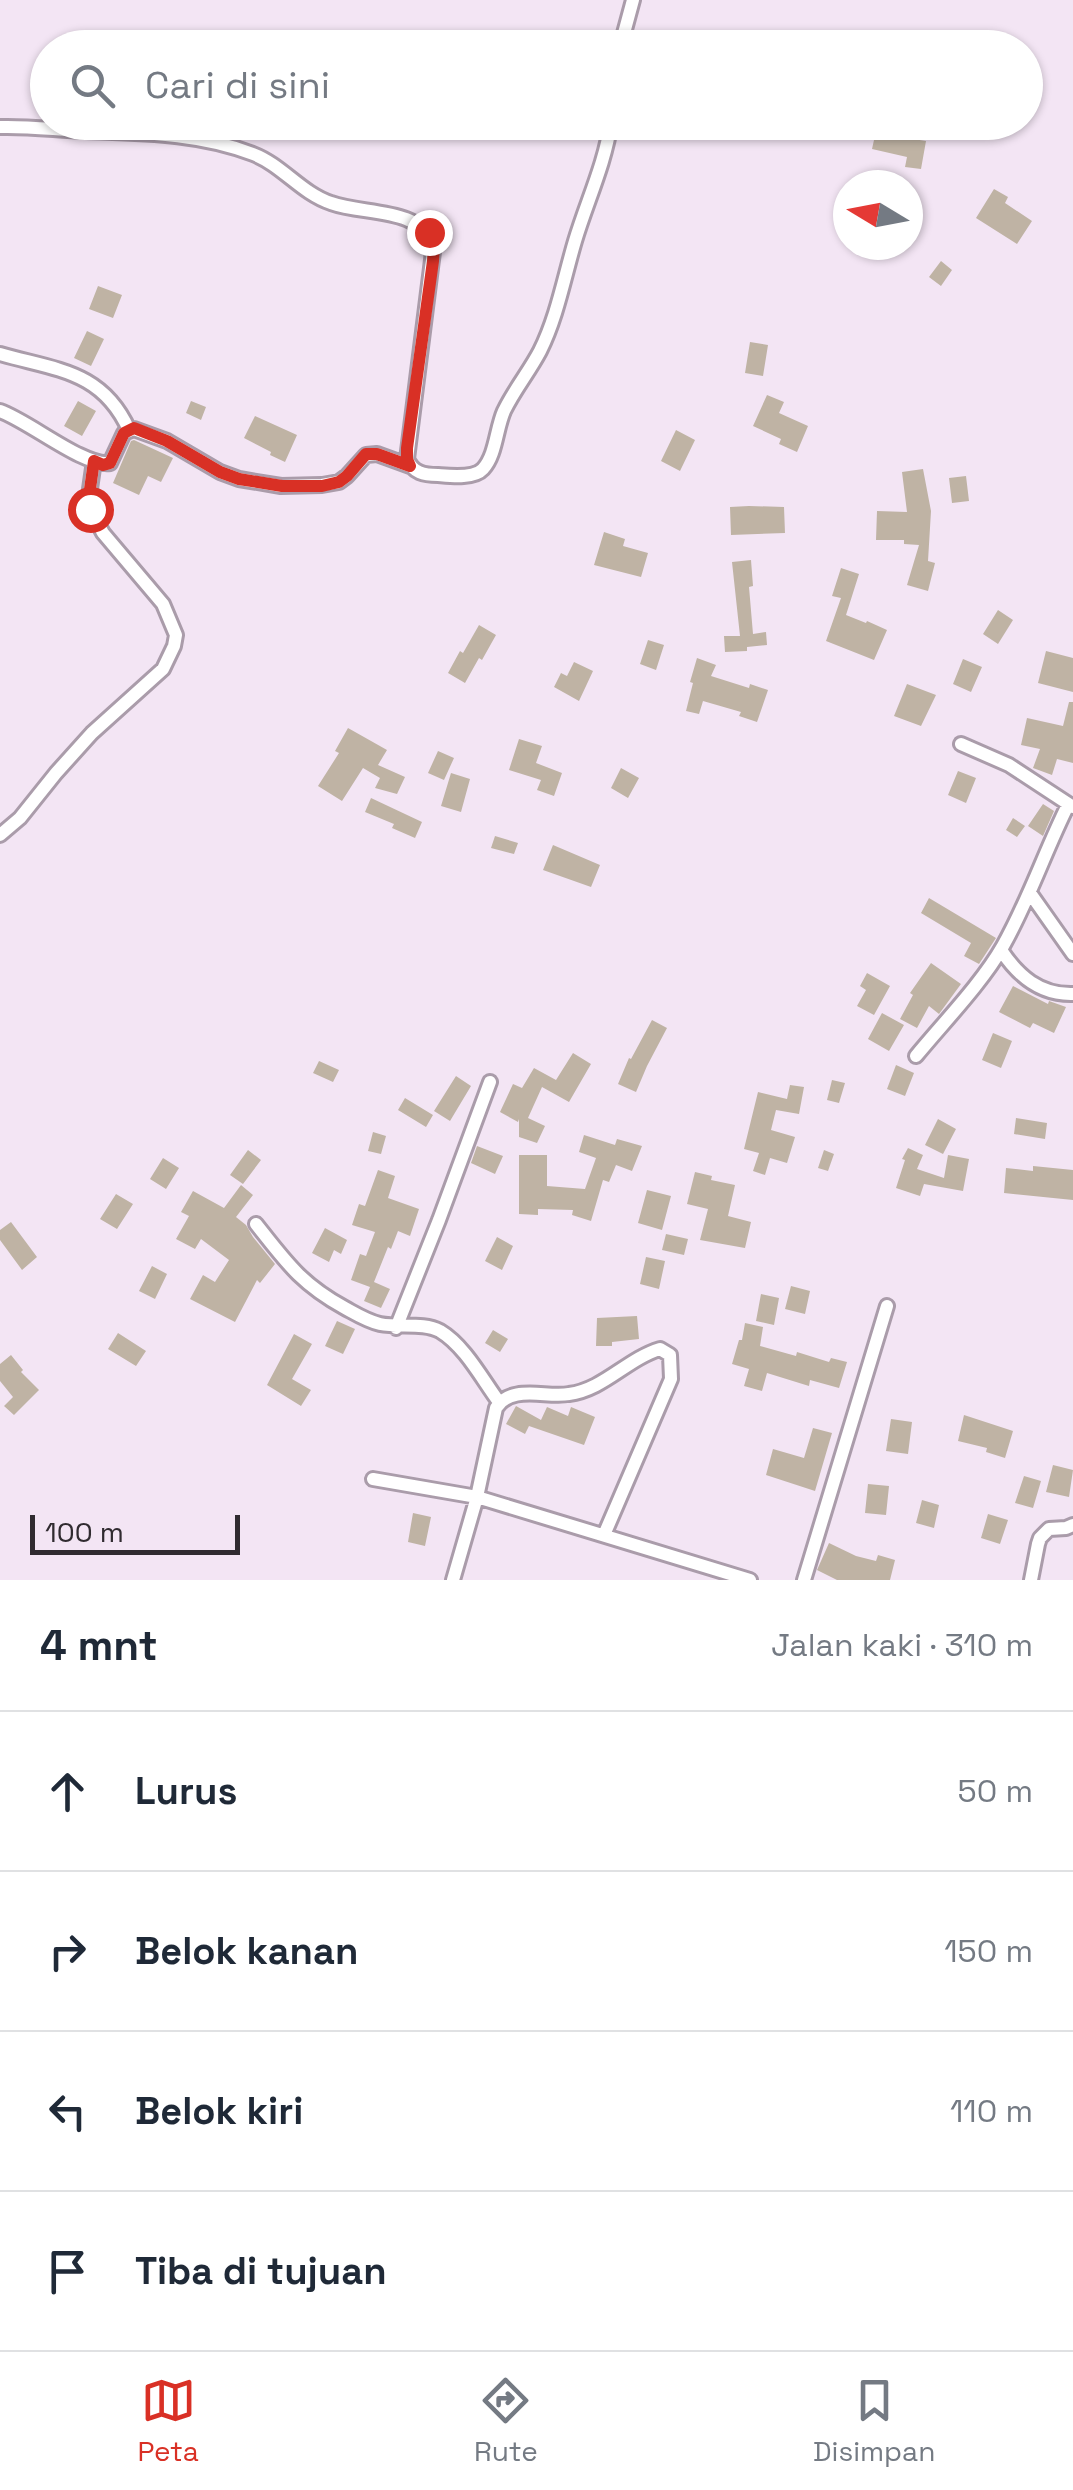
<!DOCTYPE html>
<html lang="id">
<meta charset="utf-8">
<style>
:root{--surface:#fff;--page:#f2f2f3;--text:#1f2937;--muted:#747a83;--line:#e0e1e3;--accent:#d93025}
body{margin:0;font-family:"Space Grotesk",sans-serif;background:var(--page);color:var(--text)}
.compass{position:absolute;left:833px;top:170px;width:90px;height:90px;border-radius:50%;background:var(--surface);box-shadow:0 2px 8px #0004;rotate:280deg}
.scale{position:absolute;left:30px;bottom:25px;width:210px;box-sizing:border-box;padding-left:10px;border:5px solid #302b30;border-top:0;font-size:28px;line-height:35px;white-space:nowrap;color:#302b30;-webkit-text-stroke:8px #f3e5f4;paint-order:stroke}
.stop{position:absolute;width:30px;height:30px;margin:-22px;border:8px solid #d93025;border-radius:50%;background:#fff}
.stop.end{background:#d93025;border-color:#fff;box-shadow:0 2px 10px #0008}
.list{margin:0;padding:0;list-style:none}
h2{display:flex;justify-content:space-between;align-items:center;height:130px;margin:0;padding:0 40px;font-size:42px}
h2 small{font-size:32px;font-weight:400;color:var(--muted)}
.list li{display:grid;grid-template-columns:65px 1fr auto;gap:30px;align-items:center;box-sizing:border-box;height:160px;padding:0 40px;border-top:2px solid var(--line)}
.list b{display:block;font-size:38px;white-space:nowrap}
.list em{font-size:32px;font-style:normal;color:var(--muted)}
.icon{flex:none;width:55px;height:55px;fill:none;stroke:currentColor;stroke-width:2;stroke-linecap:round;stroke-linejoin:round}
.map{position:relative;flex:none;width:1073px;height:1580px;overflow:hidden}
.search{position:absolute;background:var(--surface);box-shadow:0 2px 8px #0004;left:30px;right:30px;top:30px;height:110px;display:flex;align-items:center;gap:25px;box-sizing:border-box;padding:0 35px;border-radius:55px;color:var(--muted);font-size:38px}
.sheet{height:770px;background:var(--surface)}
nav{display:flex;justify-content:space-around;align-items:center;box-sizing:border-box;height:140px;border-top:2px solid var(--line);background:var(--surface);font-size:28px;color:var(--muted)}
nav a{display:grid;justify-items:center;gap:5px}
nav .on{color:var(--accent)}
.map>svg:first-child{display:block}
.building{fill:#bfb3a4}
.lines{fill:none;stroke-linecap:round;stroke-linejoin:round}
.street-casing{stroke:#aa9caa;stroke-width:18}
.street{stroke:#fff;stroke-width:12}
.route{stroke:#d93025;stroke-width:12}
</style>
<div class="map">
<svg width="1073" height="1580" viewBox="0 0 1073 1580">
<rect width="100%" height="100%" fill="#f3e5f4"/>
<path class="building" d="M878 122H897L894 136 926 141 921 169 905 167 907 157 872 149Z
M994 189 1008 197 1005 203 1032 221 1017 244 976 218Z
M941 261 952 270 941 286 929 277Z
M98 286 122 295 113 318 89 309Z
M87 331 104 339 91 366 74 358Z
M750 342 768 345 763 376 745 373Z
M767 395 784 402 779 413 808 426 797 452 779 444 781 439 753 426Z
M78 401 96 411 82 436 64 426Z
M191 401 206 407 201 420 186 413Z
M255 416 297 435 285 462 270 455 271 452 244 438Z
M676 430 695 440 680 471 661 461Z
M134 440 173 458 161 482 148 476 139 495 113 483 131 441Z
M923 469 931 511 928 561 935 563 928 591 907 585 919 545 904 544V540H876L877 511 907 512 902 472Z
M966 476 969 501 952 503 949 478Z
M749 506 784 507 785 533 731 535 730 507Z
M604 532 625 539 623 546 648 553 641 577 594 565Z
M751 560 753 586 749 587 753 634 766 632 767 645 747 647V651L725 652 724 636H740L732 562Z
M841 568 859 574 846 615 866 623 867 621 887 630 874 660 826 641 841 598 832 596Z
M998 610 1013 620 998 644 983 634Z
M479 625 496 635 482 660 479 658 465 683 448 673 460 651 463 653Z
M648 640 664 645 656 670 640 664Z
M1046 651 1073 658V692L1038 683Z
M697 658 716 665 711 676 749 688 750 684 768 690 757 722 739 716 741 712 703 701 699 714 686 711 693 683 690 682Z
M963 659 982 667 971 692 953 684Z
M574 662 593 671 579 701 554 687 561 673 567 676Z
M907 684 936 695 921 726 894 716Z
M1069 702H1073V763L1057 759 1052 775 1033 768 1040 749 1021 745 1027 718 1063 726Z
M348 728 387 750 378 765 405 777 397 794 375 788 380 778 363 768 342 801 318 786 339 753 335 751Z
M519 739 542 746 536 763 562 773 554 796 537 790 541 780 509 770Z
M438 751 454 758 444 780 428 773Z
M621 768 639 778 628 798 611 788Z
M958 771 976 778 966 803 948 795Z
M451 773 470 779 461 812 441 806Z
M371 798 422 822 415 838 392 828 394 824 365 812Z
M1043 804 1054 811 1043 836 1028 826Z
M1013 818 1025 826 1017 837 1006 830Z
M495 836 518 843 514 854 491 848Z
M553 845 600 865 591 887 543 870Z
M929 898 996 938 979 964 964 956 971 943 921 913Z
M931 963 961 984 939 1014 929 1006 917 1028 900 1019 913 995 910 993Z
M867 973 890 986 874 1015 857 1006 866 990 860 986Z
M1013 986 1048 1004 1049 1001 1066 1007 1054 1033 1033 1023 1030 1028 999 1012Z
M882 1013 904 1025 889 1051 868 1039Z
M652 1020 667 1028 647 1066 636 1092 618 1084 629 1058 631 1059Z
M993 1033 1012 1041 1001 1068 982 1060Z
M573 1053 591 1064 569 1102 542 1087 528 1118 545 1126 537 1143 519 1137V1119L518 1122 500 1112 513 1084 522 1088 534 1068 556 1080Z
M319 1061 339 1070 333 1082 313 1073Z
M896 1065 914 1073 905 1096 887 1089Z
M456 1076 471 1086 450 1121 434 1111Z
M832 1080 845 1083 839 1103 827 1100Z
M790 1085 804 1087 799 1114 776 1110 771 1130 795 1137 787 1163 770 1158 765 1175 753 1171 759 1153 744 1149 758 1092 787 1099Z
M405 1098 433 1115 426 1127 398 1110Z
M1016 1118 1047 1123 1045 1139 1014 1134Z
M938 1119 956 1129 943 1154 925 1145Z
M373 1132 386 1136 381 1154 368 1151Z
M584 1135 615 1145 617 1139 642 1146 632 1171 616 1165 609 1182 603 1180 591 1221 572 1215 573 1210 538 1209V1215L519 1214V1155H547V1186L585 1189 596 1158 579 1152Z
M477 1146 503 1156 495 1174 471 1163Z
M908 1148 923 1155 917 1169 944 1178 948 1155 969 1159 963 1191 924 1184 920 1196 896 1188 905 1160 902 1159Z
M248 1150 261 1160 243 1184 230 1175Z
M824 1150 834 1154 828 1171 818 1168Z
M163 1158 179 1168 166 1189 150 1179Z
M1033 1166 1073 1170V1200L1004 1193 1006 1168 1033 1171Z
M378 1170 395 1176 388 1198 419 1209 410 1236 398 1231 391 1249 388 1247 374 1282 390 1289 381 1308 364 1301 370 1287 351 1280 360 1254 366 1256 375 1232 352 1225 359 1204 365 1206Z
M695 1172 712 1176 711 1180 735 1185 728 1216 751 1222 745 1248 700 1240 708 1209 687 1204Z
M241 1185 253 1195 236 1217 246 1225 253 1237 275 1264 260 1283 257 1280 235 1322 190 1299 203 1275 215 1282 229 1260 201 1239 195 1249 176 1239 189 1216 181 1212 193 1191 224 1208Z
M647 1190 671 1196 662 1230 638 1223Z
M116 1194 133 1204 117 1229 100 1219Z
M11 1222 37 1257 22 1270 0 1240V1230Z
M325 1228 347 1240 341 1254 334 1250 329 1262 312 1253Z
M666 1234 688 1239 684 1255 662 1250Z
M497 1237 513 1246 502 1270 485 1261Z
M646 1257 665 1261 659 1289 640 1284Z
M152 1266 167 1274 155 1299 139 1291Z
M791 1286 810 1291 805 1314 785 1309Z
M761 1294 779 1298 774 1325 756 1321Z
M637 1316 639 1339 612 1342V1346H596L597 1318Z
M337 1321 355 1329 343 1354 325 1346Z
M745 1323 763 1327 760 1346 796 1356 797 1352 829 1362 831 1358 847 1362 839 1388 810 1380 809 1386 767 1373 762 1391 744 1386 749 1369 732 1364 739 1340H742Z
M493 1330 508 1339 500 1352 485 1343Z
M118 1333 146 1351 136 1366 108 1349Z
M294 1334 312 1344 292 1379 311 1390 301 1406 267 1385Z
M11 1355 23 1370 21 1372 39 1390 14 1415 4 1406 13 1397 0 1381V1364Z
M516 1406 541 1420 547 1407 568 1416 571 1407 595 1417 584 1445 529 1426 525 1434 506 1424Z
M964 1415 1013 1431 1005 1458 986 1452 987 1448 958 1441Z
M891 1419 912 1422 908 1454 886 1451Z
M813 1428 832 1433 815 1491 766 1475 773 1449 804 1458Z
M1053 1465 1073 1470 1069 1497 1046 1492Z
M1024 1476 1041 1481 1033 1508 1015 1503Z
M868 1484 889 1486 886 1515 865 1513Z
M922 1500 939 1505 934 1528 916 1523Z
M413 1513 431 1517 425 1546 408 1542Z
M988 1514 1008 1520 1000 1544 981 1538Z
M829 1543 856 1556 876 1561 878 1555 895 1560 890 1580H837L817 1570Z"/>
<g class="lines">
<defs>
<path id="street" d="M620 48 633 0
M0 127C28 126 57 130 85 131 141 133 200 133 253 154 282 165 301 193 331 203 364 215 418 207 434 244L407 459C413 473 424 475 438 475 450 476 474 479 483 469 496 455 496 429 504 411 514 390 529 372 540 351 557 317 564 278 575 241 587 201 605 164 611 122
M0 354C55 370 102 370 129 430
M0 411C29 421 84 467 110 463L124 433 134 429 167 441 220 472 239 479 281 486 322 485 339 482 347 476 366 455 377 454 410 466
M961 744 1009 765 1073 807
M0 835 20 818 56 773 92 733 163 669 174 646 176 635 163 604 103 533 90 509V489L94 461
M1030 893 1073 954
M1001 950C1018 976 1040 995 1073 994
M916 1056C944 1022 982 983 1003 946 1029 900 1045 851 1068 805
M256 1224C286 1262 301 1284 345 1308 356 1314 367 1321 380 1324 399 1328 423 1322 440 1331 465 1346 482 1379 499 1402
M396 1328 439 1220 490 1082
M373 1479 477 1497 750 1580
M453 1580 477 1497 496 1408C511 1384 546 1398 569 1394 603 1390 627 1359 660 1349L670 1355 671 1379 604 1535
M804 1580 887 1306
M1031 1580 1038 1544 1040 1538 1049 1529 1066 1528 1073 1525"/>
</defs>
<use href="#street" class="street-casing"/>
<use href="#street" class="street"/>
</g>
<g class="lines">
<path class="route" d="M90 509V489L94 461 103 465 110 463 124 433 134 428 167 441 220 472 239 479 282 486H322L339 482 347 476 366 454H377L410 466 407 459V448L433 261 434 244 429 232"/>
</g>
</svg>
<svg class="compass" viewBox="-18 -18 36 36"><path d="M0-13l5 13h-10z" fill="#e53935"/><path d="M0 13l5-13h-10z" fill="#747a83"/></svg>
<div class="scale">100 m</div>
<div class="stop" style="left:90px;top:509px"></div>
<div class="stop end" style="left:429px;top:232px"></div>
<div class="search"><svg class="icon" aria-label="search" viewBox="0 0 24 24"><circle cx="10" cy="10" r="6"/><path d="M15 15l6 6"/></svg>Cari di sini</div>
</div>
<section class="sheet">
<h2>4 mnt<small>Jalan kaki · 310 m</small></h2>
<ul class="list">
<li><svg class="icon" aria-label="ahead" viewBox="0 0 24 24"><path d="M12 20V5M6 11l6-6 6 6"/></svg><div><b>Lurus</b></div><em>50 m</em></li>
<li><svg class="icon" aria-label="right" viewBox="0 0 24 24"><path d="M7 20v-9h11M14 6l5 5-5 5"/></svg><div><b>Belok kanan</b></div><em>150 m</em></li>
<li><svg class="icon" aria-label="left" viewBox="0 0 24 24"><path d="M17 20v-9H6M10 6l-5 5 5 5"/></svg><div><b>Belok kiri</b></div><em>110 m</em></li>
<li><svg class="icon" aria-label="arrive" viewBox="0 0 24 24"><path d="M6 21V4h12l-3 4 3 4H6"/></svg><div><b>Tiba di tujuan</b></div></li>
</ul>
</section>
<nav>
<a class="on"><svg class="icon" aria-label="map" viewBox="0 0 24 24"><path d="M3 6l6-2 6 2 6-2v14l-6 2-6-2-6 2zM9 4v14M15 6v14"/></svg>Peta</a>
<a><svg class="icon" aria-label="directions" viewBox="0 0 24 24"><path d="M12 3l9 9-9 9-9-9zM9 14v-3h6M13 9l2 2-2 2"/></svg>Rute</a>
<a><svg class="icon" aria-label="saved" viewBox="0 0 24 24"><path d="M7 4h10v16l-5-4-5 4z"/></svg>Disimpan</a>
</nav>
